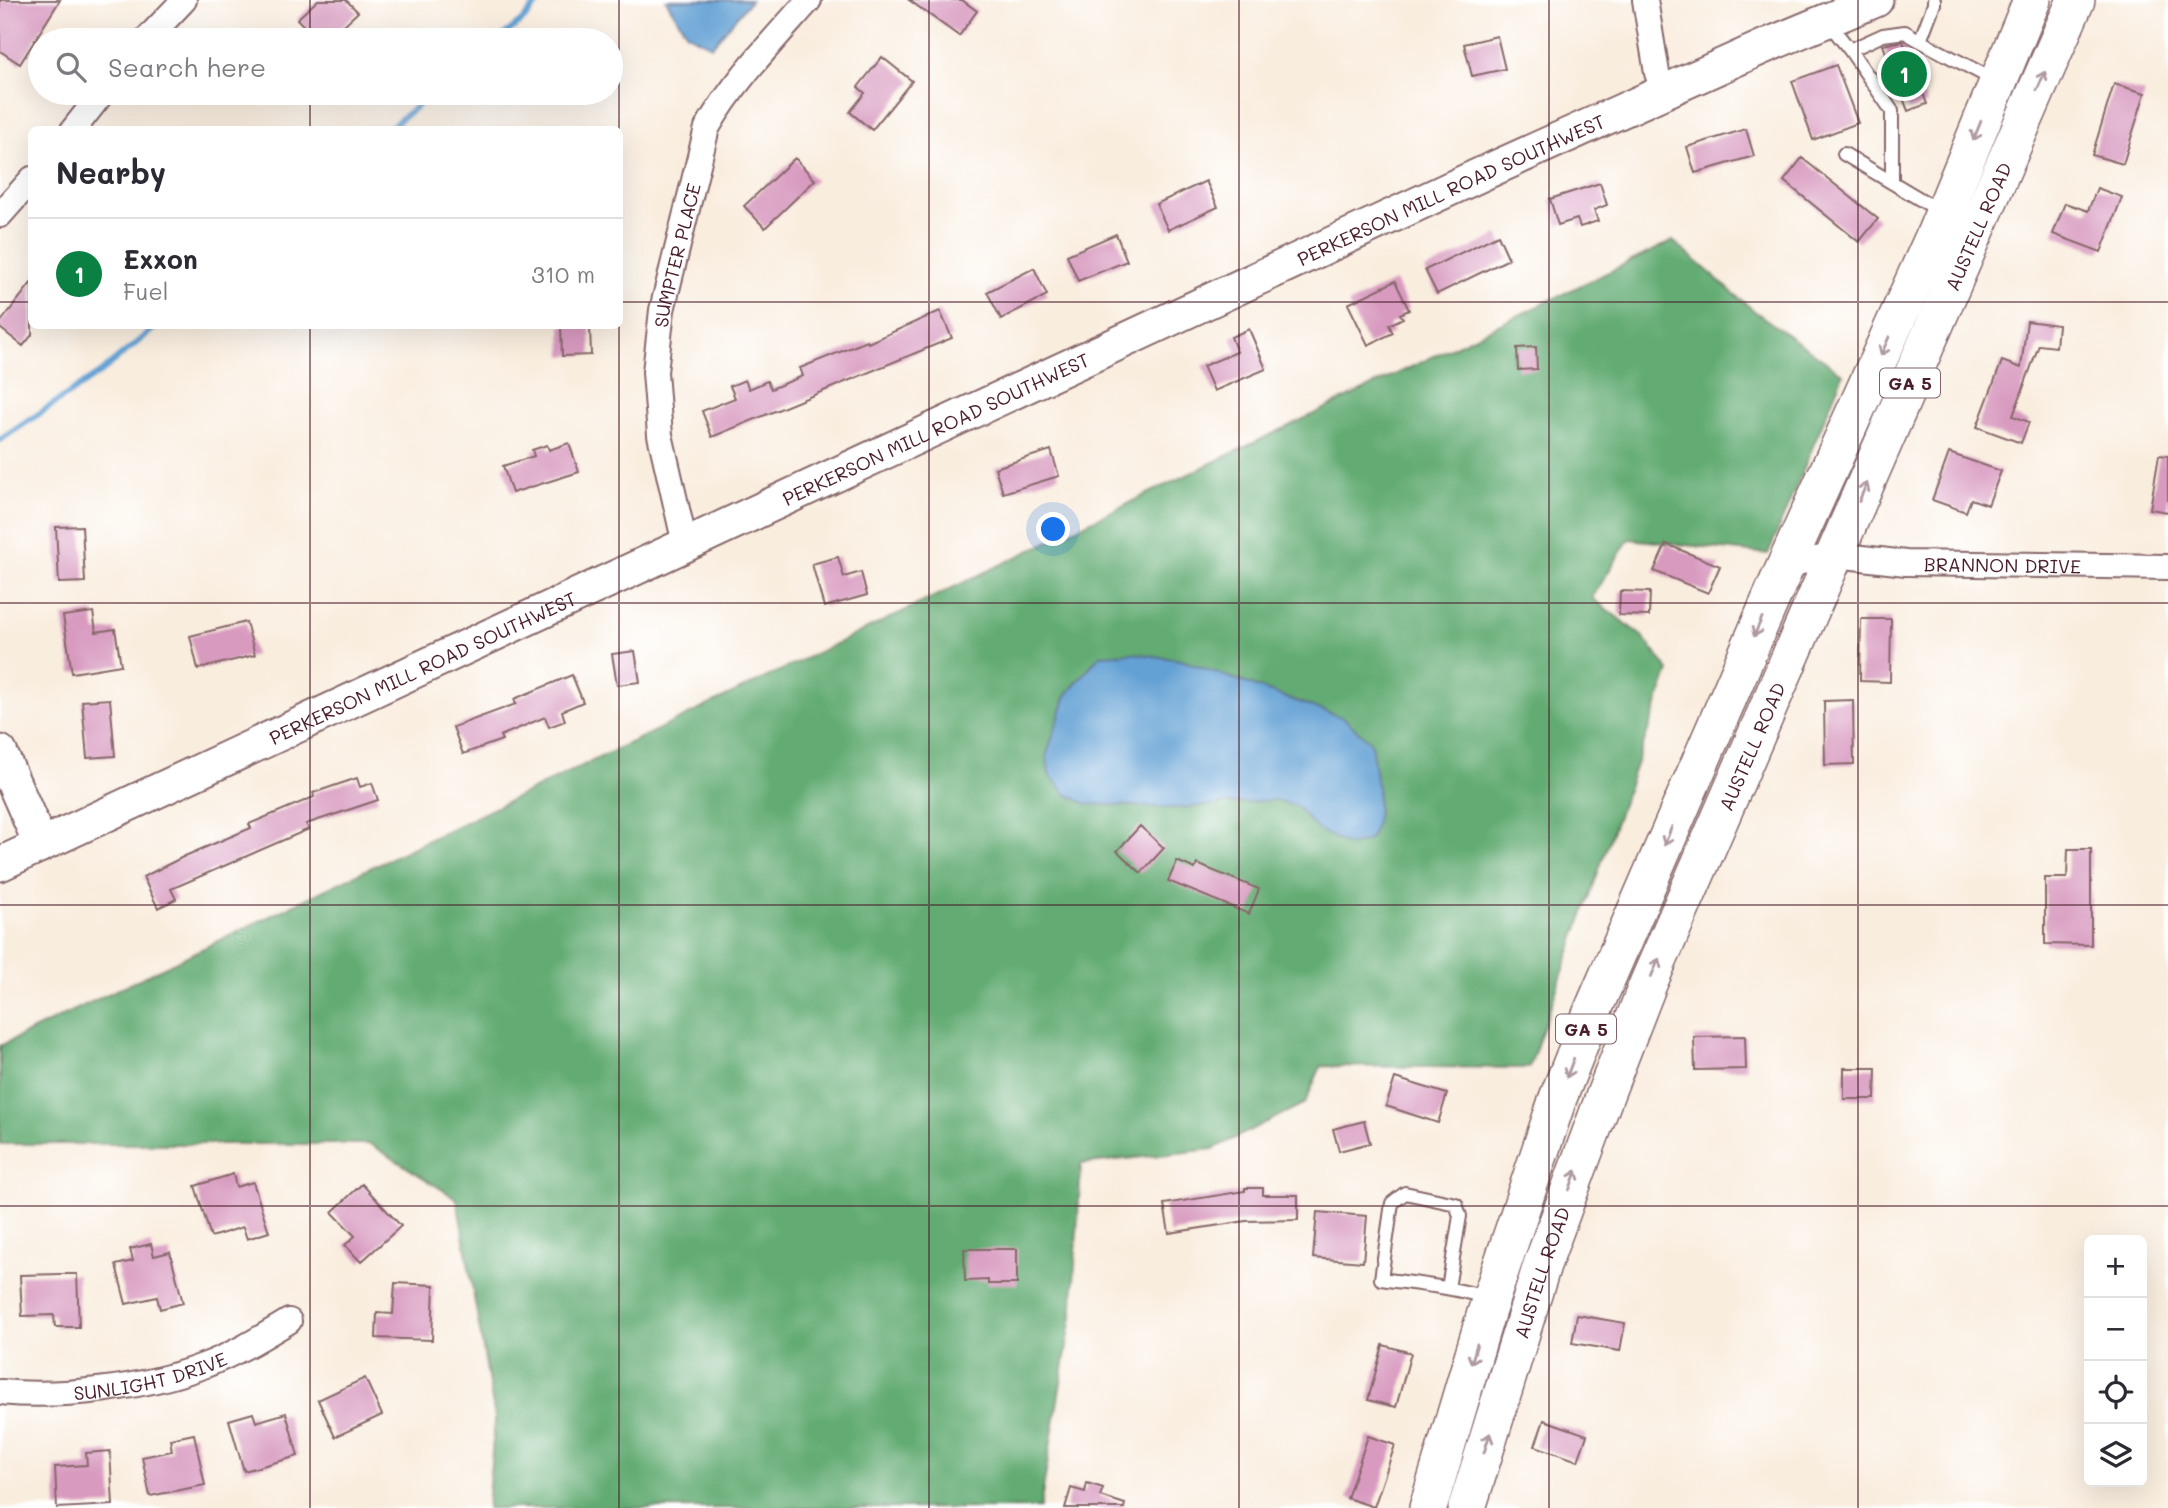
<!DOCTYPE html>
<meta charset="utf-8">
<style>
:root{--surface:#fff;--page:#f7f7f7;--text:#2b2b33;--muted:#7c7c81;--line:#e1e1e2;--accent:#0b8043}
body{margin:0;font-family:Mali,sans-serif;background:var(--page);color:var(--text)}
.controls{position:absolute;right:21px;bottom:21px;display:grid;overflow:hidden;border-radius:10px;box-shadow:0 7px 28px #0002}
.controls button{width:63px;height:63px;display:grid;place-items:center;padding:0;border:0;border-bottom:2px solid var(--line);background:var(--surface);color:var(--text);font:35px sans-serif}
.you{position:absolute;left:1054px;top:530px;width:24px;height:24px;margin:-18px;border:5px solid #fff;border-radius:50%;background:#1a73e8;box-shadow:0 0 0 10px #1a73e833}
.badge{display:grid;place-items:center;width:46px;height:46px;border-radius:50%;background:var(--accent);color:#fff;font-size:23px;font-weight:700}
.pin{position:absolute;translate:-50% -50%;border:4px solid #fff;box-shadow:0 2px 7px #0006}
.list{margin:0;padding:0;list-style:none}
h2{display:flex;justify-content:space-between;align-items:center;height:91px;margin:0;padding:0 28px;font-size:30px}
h2 small{font-size:23px;font-weight:400;color:var(--muted)}
.list li{display:grid;grid-template-columns:46px 1fr auto;gap:21px;align-items:center;box-sizing:border-box;height:112px;padding:0 28px;border-top:2px solid var(--line)}
.list b{display:block;font-size:26px;white-space:nowrap}
.list p{margin:0;font-size:23px;white-space:nowrap;color:var(--muted)}
.list em{font-size:23px;font-style:normal;color:var(--muted)}
.icon{flex:none;width:38px;height:38px;fill:none;stroke:currentColor;stroke-width:2;stroke-linecap:round;stroke-linejoin:round}
.map{position:relative;flex:none;width:2168px;height:1508px;overflow:hidden}
.search{position:absolute;background:var(--surface);box-shadow:0 7px 28px #0002;left:28px;top:28px;width:595px;height:77px;display:flex;align-items:center;gap:18px;box-sizing:border-box;padding:0 24px;border-radius:38px;color:var(--muted);font-size:26px}
.panel{position:absolute;background:var(--surface);box-shadow:0 7px 28px #0002;left:28px;top:126px;width:595px;height:203px;border-radius:10px}
.map>svg:first-child{display:block}
.forest{fill:#62ab72;stroke:#56654e;stroke-width:2}
.water{fill:#63a1d4;stroke:#566080;stroke-width:2}
.lines{fill:none;stroke-linecap:round;stroke-linejoin:round}
.stream{stroke:#63a1d4;stroke-width:6}
.building{fill:#d89abf}
.lane-casing{stroke:#87676a;stroke-width:16}
.street-casing{stroke:#87676a;stroke-width:28}
.secondary-casing{stroke:#87676a;stroke-width:37}
.primary-casing{stroke:#87676a;stroke-width:40}
.lane{stroke:#fff;stroke-width:12}
.street{stroke:#fff;stroke-width:24}
.secondary{stroke:#fff;stroke-width:33}
.primary{stroke:#fff;stroke-width:37}
.oneway{stroke:#ae9aa0}
.grid{fill:none;stroke:#4a1f2b;stroke-width:2;stroke-opacity:0.55}
.labels{text-anchor:middle;dominant-baseline:central;stroke-width:6;stroke-linejoin:round;paint-order:stroke}
.shield{fill:#fff;stroke:#80626b;stroke-width:2}
.shield-label{font-size:18px;font-weight:bold;fill:#4a1f2b}
.street-label{font-size:19px;fill:#4a1f2b;stroke:#fff}
</style>
<div class="map">
<svg width="2168" height="1508" viewBox="0 0 2168 1508">
<rect width="100%" height="100%" fill="#fff"/>
<filter id="ink" filterUnits="userSpaceOnUse"><feTurbulence type="fractalNoise" baseFrequency=".0143" numOctaves="2"/><feDisplacementMap in="SourceGraphic" scale="14" xChannelSelector="R" yChannelSelector="G"/><feConvolveMatrix kernelMatrix="1 2 1 2 8 2 1 2 1" color-interpolation-filters="sRGB"/></filter>
<filter id="wash" filterUnits="userSpaceOnUse"><feTurbulence type="fractalNoise" baseFrequency=".00686" numOctaves="4" result="noise"/><feDisplacementMap in="SourceGraphic" scale="28" xChannelSelector="R" yChannelSelector="G"/><feGaussianBlur stdDeviation="1.57" result="paint"/><feColorMatrix in="noise" values="0 0 0 0 0 0 0 0 0 0 0 0 0 0 0 0 0 1.4 0 .05"/><feComposite in="paint" operator="in"/></filter>
<g filter="url(#wash)">
<rect width="100%" height="100%" fill="#f9edde"/>
<path class="forest" d="M1673 241 1753 310 1843 374 1768 554 1629 539 1592 598 1643 637 1669 671 1529 1068 1321 1066 1305 1103 1213 1149 1081 1164 1072 1316 1040 1508H487L495 1418 457 1199 370 1144H0V1046Z"/>
<path class="water" d="M666 0H751L712 46 687 34Z
M1133 653 1181 660 1344 718 1371 743C1374 773 1386 813 1369 840L1349 846 1317 829 1296 806 1275 800 1177 808 1087 804 1066 794 1049 774 1047 754 1066 695 1100 655Z"/>
<g class="lines">
<path class="stream" d="M498 40 524 19 540 0
M387 130 433 93
M0 440 101 372 157 326"/>
</g>
<g id="blocks">
<path class="building" d="M0 0H60L20 64 0 51Z
M318 0H346L358 12 328 40H317L297 19Z
M909 0H962L977 11 959 36Z
M1497 36 1505 69 1472 76 1464 44Z
M1903 41 1927 104 1908 111 1883 45Z
M882 57 912 81 872 130 850 112 865 93 858 87Z
M1836 65 1858 123 1813 140 1792 81Z
M2114 84 2145 93 2123 164 2092 155Z
M1746 129 1754 156 1695 173 1687 147Z
M795 158 815 180 765 228 744 206Z
M1802 158 1878 219 1859 242 1784 181Z
M1206 181 1218 207 1168 230 1156 204Z
M1600 183 1607 205 1594 210 1598 221 1580 227 1577 219 1558 225 1550 199Z
M2097 188 2122 197 2101 252 2053 234 2065 203 2088 211Z
M1116 234 1127 261 1078 281 1067 255Z
M1498 235 1509 259 1437 294 1425 270Z
M1034 268 1047 295 1001 319 987 292Z
M1395 281 1409 310 1400 314 1403 318 1389 325 1393 333 1368 345 1348 304Z
M32 282V335L23 346 0 328V323Z
M940 311 952 338 712 437 702 411 735 398 730 386 745 380 749 389 767 381 771 389 803 376 800 368 867 341 868 343Z
M2027 321 2058 325 2056 347 2039 345 2013 416 2029 422 2021 443 1977 427 2002 361 2021 368Z
M561 326H590L591 355 562 356Z
M1249 329 1266 369 1214 391 1203 366 1237 352 1231 337Z
M1536 347 1537 369 1518 370 1517 348Z
M569 443 579 472 512 493 503 466 534 456 532 450 547 445 549 450Z
M1051 450 1059 476 1003 493 995 468Z
M1949 453 2001 471 1988 505 1971 499 1966 512 1932 500Z
M2159 455 2168 456V512L2150 509Z
M82 526 85 582 59 583 56 527Z
M1666 544 1720 566 1708 593 1654 571Z
M838 557 844 577 861 572 867 595 824 607 812 564Z
M1620 591 1650 592 1649 616 1619 615Z
M93 612 96 632 115 629 121 665 72 673 63 616Z
M1861 619H1891L1890 682 1860 681Z
M246 622 255 655 198 669 190 636Z
M635 651 640 682 617 685 612 654Z
M572 675 583 702 562 711 565 721 549 727 545 717 500 736 502 740 463 754 453 727 516 704 514 699Z
M110 699 115 756 87 758 82 701Z
M1853 700 1854 764 1825 765 1824 701Z
M357 778 360 787 372 783 378 800 306 824 309 829 171 889 176 899 158 908 143 877 185 856 251 828 249 824 314 797 313 793Z
M1140 826 1164 848 1141 873 1117 851Z
M2068 849H2091V945L2045 944V878H2067Z
M1177 861 1195 869 1197 864 1259 889 1249 914 1168 881Z
M1745 1036 1746 1069 1695 1070 1694 1037Z
M1844 1068H1876L1875 1099H1844Z
M1395 1078 1447 1094 1438 1123 1386 1106Z
M1364 1121 1370 1143 1339 1151 1333 1129Z
M233 1174 236 1187 253 1182 269 1232 247 1239 243 1227 211 1237 195 1186Z
M362 1184 401 1226 361 1262 345 1245 355 1236 332 1212Z
M1245 1188H1263V1195H1298V1220L1246 1221 1169 1233 1164 1204 1245 1191Z
M1317 1212 1367 1216 1363 1262 1313 1258Z
M151 1244 154 1256 170 1252 183 1303 160 1309 157 1297 126 1304 116 1265 133 1261 130 1249Z
M964 1249H1017V1284H988V1280L965 1281Z
M62 1274H77L79 1327H55L54 1315 22 1316 20 1275Z
M395 1283 434 1285 432 1340 376 1338 377 1313 393 1314Z
M1577 1315 1625 1323 1620 1351 1572 1343Z
M1383 1345 1411 1353 1396 1407 1368 1400Z
M365 1378 382 1415 335 1437 318 1400Z
M253 1413 256 1422 286 1413 298 1456 244 1471 229 1420Z
M1544 1420 1587 1435 1578 1461 1535 1446Z
M194 1434 205 1485 150 1496 142 1457 172 1451 170 1439Z
M1368 1436 1395 1445 1374 1507 1347 1498Z
M110 1451 113 1505 57 1508 55 1467 87 1465 86 1453Z
M1087 1483 1103 1488 1100 1496 1125 1504 1124 1508H1065L1071 1488 1085 1492Z"/>
</g>
</g>
<g filter="url(#ink)">
<use href="#blocks" fill-opacity="0" stroke="#87676a" stroke-width="2"/>
<g class="lines">
<defs>
<path id="lane" d="M1934 0V4L1920 41 1994 80
M1827 21 1850 50 1883 35 1905 32 1920 41
M1850 50 1892 111V182
M1844 154 1940 211
M1448 1288 1460 1216 1456 1204 1405 1193 1392 1203 1381 1279C1417 1284 1453 1287 1487 1298"/>
<g id="street">
<path d="M1645 0 1657 73 1664 92"/>
<path d="M146 40 184 0"/>
<path d="M73 130 102 93"/>
<path d="M0 215 32 179"/>
<path id="s1" d="M685 544 660 435 655 372 662 310 707 128C734 81 773 41 809 0"/>
<path id="s2" d="M1787 565 1836 555 1906 563 2168 567"/>
<path id="s3" d="M0 1392C61 1398 145 1388 203 1366 233 1355 261 1338 289 1321"/>
</g>
<g id="secondary">
<path d="M0 752 41 845"/>
<path id="s4" d="M0 864 1486 172 1763 47 1876 0"/>
</g>
<g id="primary">
<path d="M1428 1508 1486 1313 1558 1098 1593 1010 1776 587 1936 232 2032 0"/>
<path id="s5" d="M1467 1508 1542 1265 1605 1095 1648 984 2076 0"/>
</g>
</defs>
<use href="#lane" class="lane-casing"/>
<use href="#street" class="street-casing"/>
<use href="#secondary" class="secondary-casing"/>
<use href="#primary" class="primary-casing"/>
<use href="#lane" class="lane"/>
<use href="#street" class="street"/>
<use href="#secondary" class="secondary"/>
<use href="#primary" class="primary"/>
</g>
<defs><path id="oneway-shaft" d="M-6 0H5M1.5-3L5.5 0L1.5 3" fill="none" stroke-width="1.6" stroke-linecap="round" stroke-linejoin="round" transform="scale(1.75)"/></defs>
<g class="oneway">
<use href="#oneway-shaft" transform="translate(2041 81) rotate(-67)"/>
<use href="#oneway-shaft" transform="translate(1977 131) rotate(112)"/>
<use href="#oneway-shaft" transform="translate(1885 346) rotate(114)"/>
<use href="#oneway-shaft" transform="translate(1863 492) rotate(-67)"/>
<use href="#oneway-shaft" transform="translate(1758 627) rotate(113)"/>
<use href="#oneway-shaft" transform="translate(1668 836) rotate(112)"/>
<use href="#oneway-shaft" transform="translate(1655 968) rotate(-66)"/>
<use href="#oneway-shaft" transform="translate(1570 1068) rotate(111)"/>
<use href="#oneway-shaft" transform="translate(1573 1180) rotate(-70)"/>
<use href="#oneway-shaft" transform="translate(1474 1354) rotate(106)"/>
<use href="#oneway-shaft" transform="translate(1487 1443) rotate(-73)"/>
</g>
</g>
<path class="grid" d="M310 0V40M619 0V130M929 0V1508M1239 0V1508M1549 0V1508M1858 0V1508M310 93V130M0 302H32M620 302H2168M310 326V1508M619 326V1508M0 603H2168M0 905H2168M0 1206H2168"/>
<g class="labels">
<g class="shield">
<rect x="1880" y="368.5" width="60" height="29" rx="5"/>
<rect x="1556" y="1014.5" width="60" height="29" rx="5"/>
</g>
<g class="shield-label">
<text x="1910" y="383">GA 5</text>
<text x="1586" y="1029">GA 5</text>
</g>
<g class="street-label">
<text stroke="none"><textPath href="#s4" startOffset="1600">PERKERSON MILL ROAD SOUTHWEST</textPath></text>
<text stroke="none"><textPath href="#s5" startOffset="1381">AUSTELL ROAD</textPath></text>
<text stroke="none"><textPath href="#s1" startOffset="294">SUMPTER PLACE</textPath></text>
<text stroke="none"><textPath href="#s4" startOffset="1032">PERKERSON MILL ROAD SOUTHWEST</textPath></text>
<text stroke="none"><textPath href="#s2" startOffset="217">BRANNON DRIVE</textPath></text>
<text stroke="none"><textPath href="#s4" startOffset="466">PERKERSON MILL ROAD SOUTHWEST</textPath></text>
<text stroke="none"><textPath href="#s5" startOffset="814">AUSTELL ROAD</textPath></text>
<text stroke="none"><textPath href="#s5" startOffset="247">AUSTELL ROAD</textPath></text>
<text stroke="none"><textPath href="#s3" startOffset="152">SUNLIGHT DRIVE</textPath></text>
</g>
</g>
</svg>
<div class="controls">
<button>+</button>
<button>−</button>
<button><svg class="icon" aria-label="locate" viewBox="0 0 24 24"><circle cx="12" cy="12" r="6"/><path d="M12 2v4M12 18v4M2 12h4M18 12h4"/></svg></button>
<button><svg class="icon" aria-label="layers" viewBox="0 0 24 24"><path d="M12 4l9 5-9 5-9-5zM3 14l9 5 9-5"/></svg></button>
</div>
<div class="you"></div>
<div class="pin badge" style="left:1904px;top:74px">1</div>
<div class="search"><svg class="icon" aria-label="search" viewBox="0 0 24 24"><circle cx="10" cy="10" r="6"/><path d="M15 15l6 6"/></svg>Search here</div>
<section class="panel">
<h2>Nearby<small></small></h2>
<ul class="list">
<li><span class="badge">1</span><div><b>Exxon</b><p>Fuel</p></div><em>310 m</em></li>
</ul>
</section>
</div>
